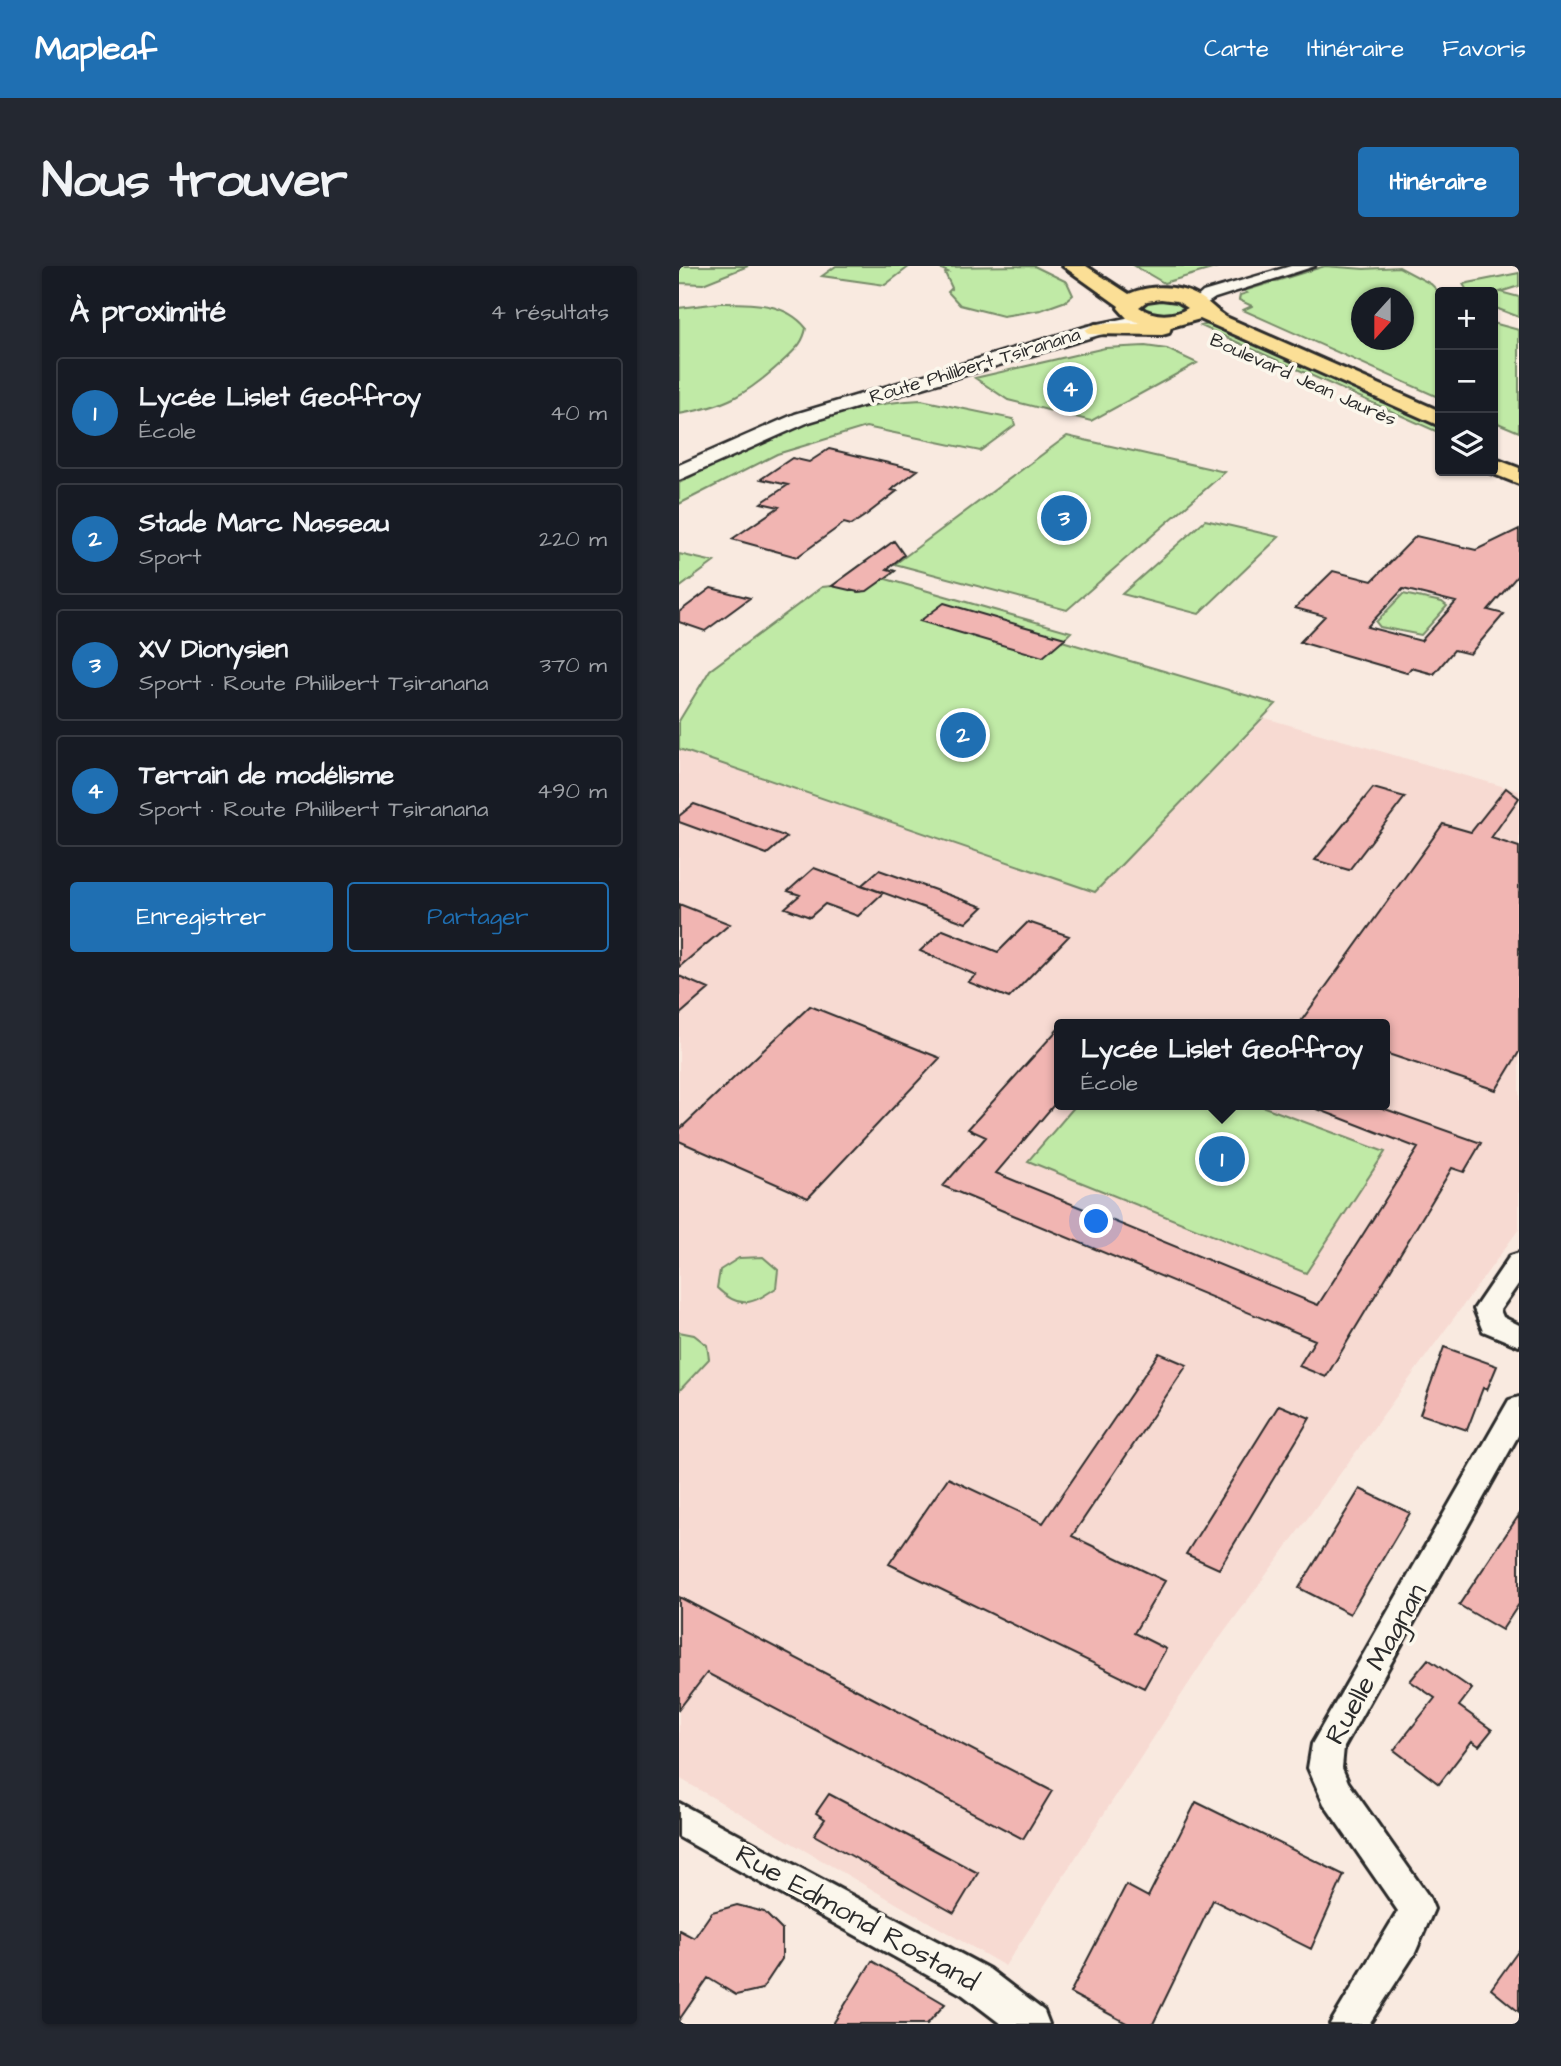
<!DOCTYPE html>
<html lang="fr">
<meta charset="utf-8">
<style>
:root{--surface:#171b24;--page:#242831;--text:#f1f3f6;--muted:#9ea1a6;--line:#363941;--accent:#1f6fb2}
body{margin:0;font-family:"Architects Daughter",sans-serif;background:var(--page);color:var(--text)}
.controls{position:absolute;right:21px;top:21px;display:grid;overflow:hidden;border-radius:7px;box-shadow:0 2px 5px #0004}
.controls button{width:63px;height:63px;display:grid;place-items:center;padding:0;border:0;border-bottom:2px solid var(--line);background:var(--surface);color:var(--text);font:35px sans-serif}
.compass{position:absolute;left:672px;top:21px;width:63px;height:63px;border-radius:50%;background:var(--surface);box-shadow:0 2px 5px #0004;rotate:201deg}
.you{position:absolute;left:418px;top:956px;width:24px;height:24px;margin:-18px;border:5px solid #fff;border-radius:50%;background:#1a73e8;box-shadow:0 0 0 10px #1a73e833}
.badge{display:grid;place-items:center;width:46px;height:46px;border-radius:50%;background:var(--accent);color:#fff;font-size:23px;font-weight:700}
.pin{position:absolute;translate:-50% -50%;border:4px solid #fff;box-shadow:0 2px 7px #0006}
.popup{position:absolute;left:375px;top:753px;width:336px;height:91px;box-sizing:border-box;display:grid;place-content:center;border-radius:7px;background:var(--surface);filter:drop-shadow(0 2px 5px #0005);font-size:23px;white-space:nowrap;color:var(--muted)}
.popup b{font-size:26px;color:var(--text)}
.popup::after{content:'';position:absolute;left:50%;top:100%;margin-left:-14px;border:14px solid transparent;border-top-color:var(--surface)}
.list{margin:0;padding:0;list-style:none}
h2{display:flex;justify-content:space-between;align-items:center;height:91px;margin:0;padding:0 28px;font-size:30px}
h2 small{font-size:23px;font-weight:400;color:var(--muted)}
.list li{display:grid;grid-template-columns:46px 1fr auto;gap:21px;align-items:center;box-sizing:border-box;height:112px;margin:0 14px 14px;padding:0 14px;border:2px solid var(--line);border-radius:7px}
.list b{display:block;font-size:26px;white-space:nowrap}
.list p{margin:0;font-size:23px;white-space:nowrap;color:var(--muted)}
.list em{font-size:23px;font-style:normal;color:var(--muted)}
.actions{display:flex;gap:14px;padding:21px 28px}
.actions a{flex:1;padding:16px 0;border:2px solid var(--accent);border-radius:7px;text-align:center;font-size:24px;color:var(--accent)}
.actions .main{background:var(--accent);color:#fff}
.icon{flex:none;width:38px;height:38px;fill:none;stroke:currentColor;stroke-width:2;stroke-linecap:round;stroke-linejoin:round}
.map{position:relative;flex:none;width:840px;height:1758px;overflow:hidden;border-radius:7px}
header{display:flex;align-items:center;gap:42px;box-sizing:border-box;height:98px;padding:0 35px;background:var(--accent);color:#fff}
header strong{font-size:33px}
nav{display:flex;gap:38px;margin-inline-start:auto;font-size:24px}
.intro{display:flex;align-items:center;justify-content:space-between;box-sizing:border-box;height:168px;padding:0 42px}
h1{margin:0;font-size:49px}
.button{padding:18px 32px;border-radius:7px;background:var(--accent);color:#fff;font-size:24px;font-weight:700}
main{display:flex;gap:42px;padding:0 42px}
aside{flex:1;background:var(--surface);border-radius:7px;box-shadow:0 2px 5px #0004}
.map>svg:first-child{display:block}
.built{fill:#f7dad2;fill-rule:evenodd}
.green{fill:#c0eaa6;stroke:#768a68;stroke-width:2;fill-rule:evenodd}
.building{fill:#f1b5b2;stroke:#2b2b2b;stroke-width:2;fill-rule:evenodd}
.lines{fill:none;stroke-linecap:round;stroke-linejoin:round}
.minor-casing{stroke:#2b2b2b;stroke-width:6}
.tertiary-casing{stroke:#2b2b2b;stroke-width:5}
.secondary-casing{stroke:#2b2b2b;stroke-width:5}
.primary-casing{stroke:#2b2b2b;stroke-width:6}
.minor{fill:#fbf7ec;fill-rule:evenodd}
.tertiary{fill:#fbf7ec;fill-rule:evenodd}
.secondary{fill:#fbf7ec;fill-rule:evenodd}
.primary{fill:#fbdf96;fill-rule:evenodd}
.labels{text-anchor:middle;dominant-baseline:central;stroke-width:7;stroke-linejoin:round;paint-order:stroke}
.far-street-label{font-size:19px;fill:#2b2b2b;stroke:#fbf7ec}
.near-street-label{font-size:28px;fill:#2b2b2b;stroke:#fbf7ec}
</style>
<header>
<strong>Mapleaf</strong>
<nav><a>Carte</a><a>Itinéraire</a><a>Favoris</a></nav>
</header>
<div class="intro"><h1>Nous trouver</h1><a class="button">Itinéraire</a></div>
<main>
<aside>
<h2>À proximité<small>4 résultats</small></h2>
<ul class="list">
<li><span class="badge">1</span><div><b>Lycée Lislet Geoffroy</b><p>École</p></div><em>40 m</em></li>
<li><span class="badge">2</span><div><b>Stade Marc Nasseau</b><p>Sport</p></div><em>220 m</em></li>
<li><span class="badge">3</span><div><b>XV Dionysien</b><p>Sport · Route Philibert Tsiranana</p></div><em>370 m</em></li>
<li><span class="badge">4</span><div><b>Terrain de modélisme</b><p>Sport · Route Philibert Tsiranana</p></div><em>490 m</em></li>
</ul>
<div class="actions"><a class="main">Enregistrer</a><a>Partager</a></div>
</aside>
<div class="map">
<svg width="840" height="1758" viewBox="0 0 840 1758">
<rect width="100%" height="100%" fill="#f9eae0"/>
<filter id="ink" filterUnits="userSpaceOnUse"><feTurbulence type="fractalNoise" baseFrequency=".0143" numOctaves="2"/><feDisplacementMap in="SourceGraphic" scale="14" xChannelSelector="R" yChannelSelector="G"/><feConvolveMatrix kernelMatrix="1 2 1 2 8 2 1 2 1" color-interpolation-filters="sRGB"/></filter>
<g filter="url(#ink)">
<path class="built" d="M586 452 840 525V963L527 1391 326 1700 0 1512V483L416 626ZM380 758H706V839H380Z"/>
<path class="green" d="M0 0H69L24 18 0 17Z
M157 0H231L206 19 143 10Z
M355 0 388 16 394 29 387 35 362 44 324 50 281 39 269 26 273 22 266 7 269 6 258 1Z
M456 0H543L485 17Z
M646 0 685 3 720 1 752 18 761 27V132L564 44 573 40 560 34 561 29 568 27 565 25ZM682 32H724V74H682Z
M840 7V20L821 26 840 31V51L814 41V26H789L784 18Z
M481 33 498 35 505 42C493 51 476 51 464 41L467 37Z
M41 37C72 37 106 36 127 62 124 79 114 85 102 97 67 129 47 140 0 148V42Z
M814 57 840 64V166L814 155Z
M529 58 761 161V167L522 60Z
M466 80 488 83 518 97 412 155 329 134 296 112 426 82Z
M242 134 334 153 336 159 301 185 187 161 98 188 0 238V217C75 177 156 138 242 134Z
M388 170 546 206 388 344 216 298Z
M526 254 600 271 520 348 443 328Z
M0 288 35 296 0 322Z
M186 296 216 305 207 313 392 366 383 375 597 438 416 626 0 483V455L31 404 143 321 153 320Z
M724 328 763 336 768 340 742 369 701 361 697 356Z
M397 839H580L706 886 627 1007 349 895Z
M60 992 84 991 99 1004 97 1022C73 1038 61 1044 38 1022L41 1004Z
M0 1066 15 1069 28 1079 30 1093 0 1125Z"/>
<path class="building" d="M150 183 239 204 212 224 218 225 187 249 172 259 165 257 118 291 53 273 100 241 82 237 109 219 82 213 113 192 130 196Z
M840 263V308L809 344 825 348 791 388 775 384 755 408 732 402 728 407 621 376 646 350 616 342 654 305 693 315 737 270 797 284ZM724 323 777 336 742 375 688 361Z
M215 275 225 289 208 303 216 305 188 325 179 326 153 320Z
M32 322 71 332 26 365 0 356V346Z
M265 337 333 357 386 372 364 391 241 355Z
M694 522 726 531 670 604 636 594Z
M827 522 840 532 812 572 840 581V786L817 824 706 787V758H620L764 558 792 566Z
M15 538 108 571 88 588 0 556V550Z
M135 602 204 627 179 650 146 638 131 651 106 642 121 629 109 625Z
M200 604 304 641 287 657 183 619Z
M0 638 51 658 0 701Z
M349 656 390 670 330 732 289 716 297 709 241 685 264 664 319 686Z
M0 710 30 723 0 749Z
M131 740 261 792 129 932 0 875V864Z
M380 762V833L317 907 639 1039 739 882 628 839H695L802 877 785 906 773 902 647 1111 620 1100 636 1074 264 920 307 871 289 863Z
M765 1081 818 1100 808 1124 804 1122 788 1164 741 1148Z
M480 1087 508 1099 393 1270 486 1315 455 1367 487 1383 465 1422 210 1298 269 1212 364 1257Z
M600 1139 631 1152 540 1303 507 1288Z
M681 1223 731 1247 671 1348 620 1322Z
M840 1249V1338L823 1364 780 1339Z
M0 1331 182 1426 373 1525 344 1573 28 1407 0 1443Z
M749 1393 793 1423 780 1440 813 1464 800 1480 793 1475 760 1518 715 1484 756 1432 731 1415Z
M150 1528 299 1607 275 1647 135 1569 146 1553 137 1547Z
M517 1536 665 1609 632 1683 534 1634 474 1758H449L391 1727 447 1619 469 1631Z
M58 1639 85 1646 103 1664V1693L83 1723 57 1729 29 1712 0 1754V1664L15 1672 33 1646Z
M840 1684V1746L812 1723Z
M193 1695 266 1738 248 1758H154Z"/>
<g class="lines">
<defs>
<path id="minor" d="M840 987V1017L821 1044 824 1051 840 1059V1080L804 1065 795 1043 831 990Z
M840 1131V1168L665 1481 663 1502 669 1516 750 1631 755 1643 736 1687 690 1758H651L719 1645 645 1538 629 1502 633 1478 830 1134Z
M0 1537 310 1703 365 1745 370 1758H322L284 1729 0 1571Z"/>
<path id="tertiary" d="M612 0H636L536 32 519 43 511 38 524 26Z"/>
<path id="secondary" d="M471 47 478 49 480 53 478 57 420 69 130 156 0 214V199L116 148 409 60Z"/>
<path id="primary" d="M384 0H407L450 28C471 18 501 19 521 31 530 36 536 44 547 51L761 145V160L521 53 492 61 490 67 483 69 409 68 406 64 416 58 461 57 448 52 439 42 440 40ZM482 33 498 35 509 42C494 51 475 51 460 41L468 35Z
M814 192 840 202V218L807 205H814Z"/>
</defs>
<use href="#minor" class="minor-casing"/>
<use href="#tertiary" class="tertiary-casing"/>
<use href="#secondary" class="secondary-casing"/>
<use href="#primary" class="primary-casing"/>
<use href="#minor" class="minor"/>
<use href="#tertiary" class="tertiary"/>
<use href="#secondary" class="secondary"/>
<use href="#primary" class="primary"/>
</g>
</g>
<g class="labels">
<g class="far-street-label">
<text transform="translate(296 100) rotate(-17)">Route Philibert Tsiranana</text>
<text transform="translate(624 114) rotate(24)">Boulevard Jean Jaurès</text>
</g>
<g class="near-street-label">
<text transform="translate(697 1398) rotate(-61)">Ruelle Magnan</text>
<text transform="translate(178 1652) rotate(29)">Rue Edmond Rostand</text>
</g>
</g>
</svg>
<div class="controls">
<button>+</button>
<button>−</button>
<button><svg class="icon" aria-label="layers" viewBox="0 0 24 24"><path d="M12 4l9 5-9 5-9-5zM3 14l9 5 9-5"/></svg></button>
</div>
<svg class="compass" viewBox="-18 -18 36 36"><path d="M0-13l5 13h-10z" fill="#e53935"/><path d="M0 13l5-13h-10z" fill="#9ea1a6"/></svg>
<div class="you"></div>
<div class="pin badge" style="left:543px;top:893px">1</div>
<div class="popup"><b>Lycée Lislet Geoffroy</b>École</div>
<div class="pin badge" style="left:284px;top:469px">2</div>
<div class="pin badge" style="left:385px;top:252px">3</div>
<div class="pin badge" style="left:391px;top:123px">4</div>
</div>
</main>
